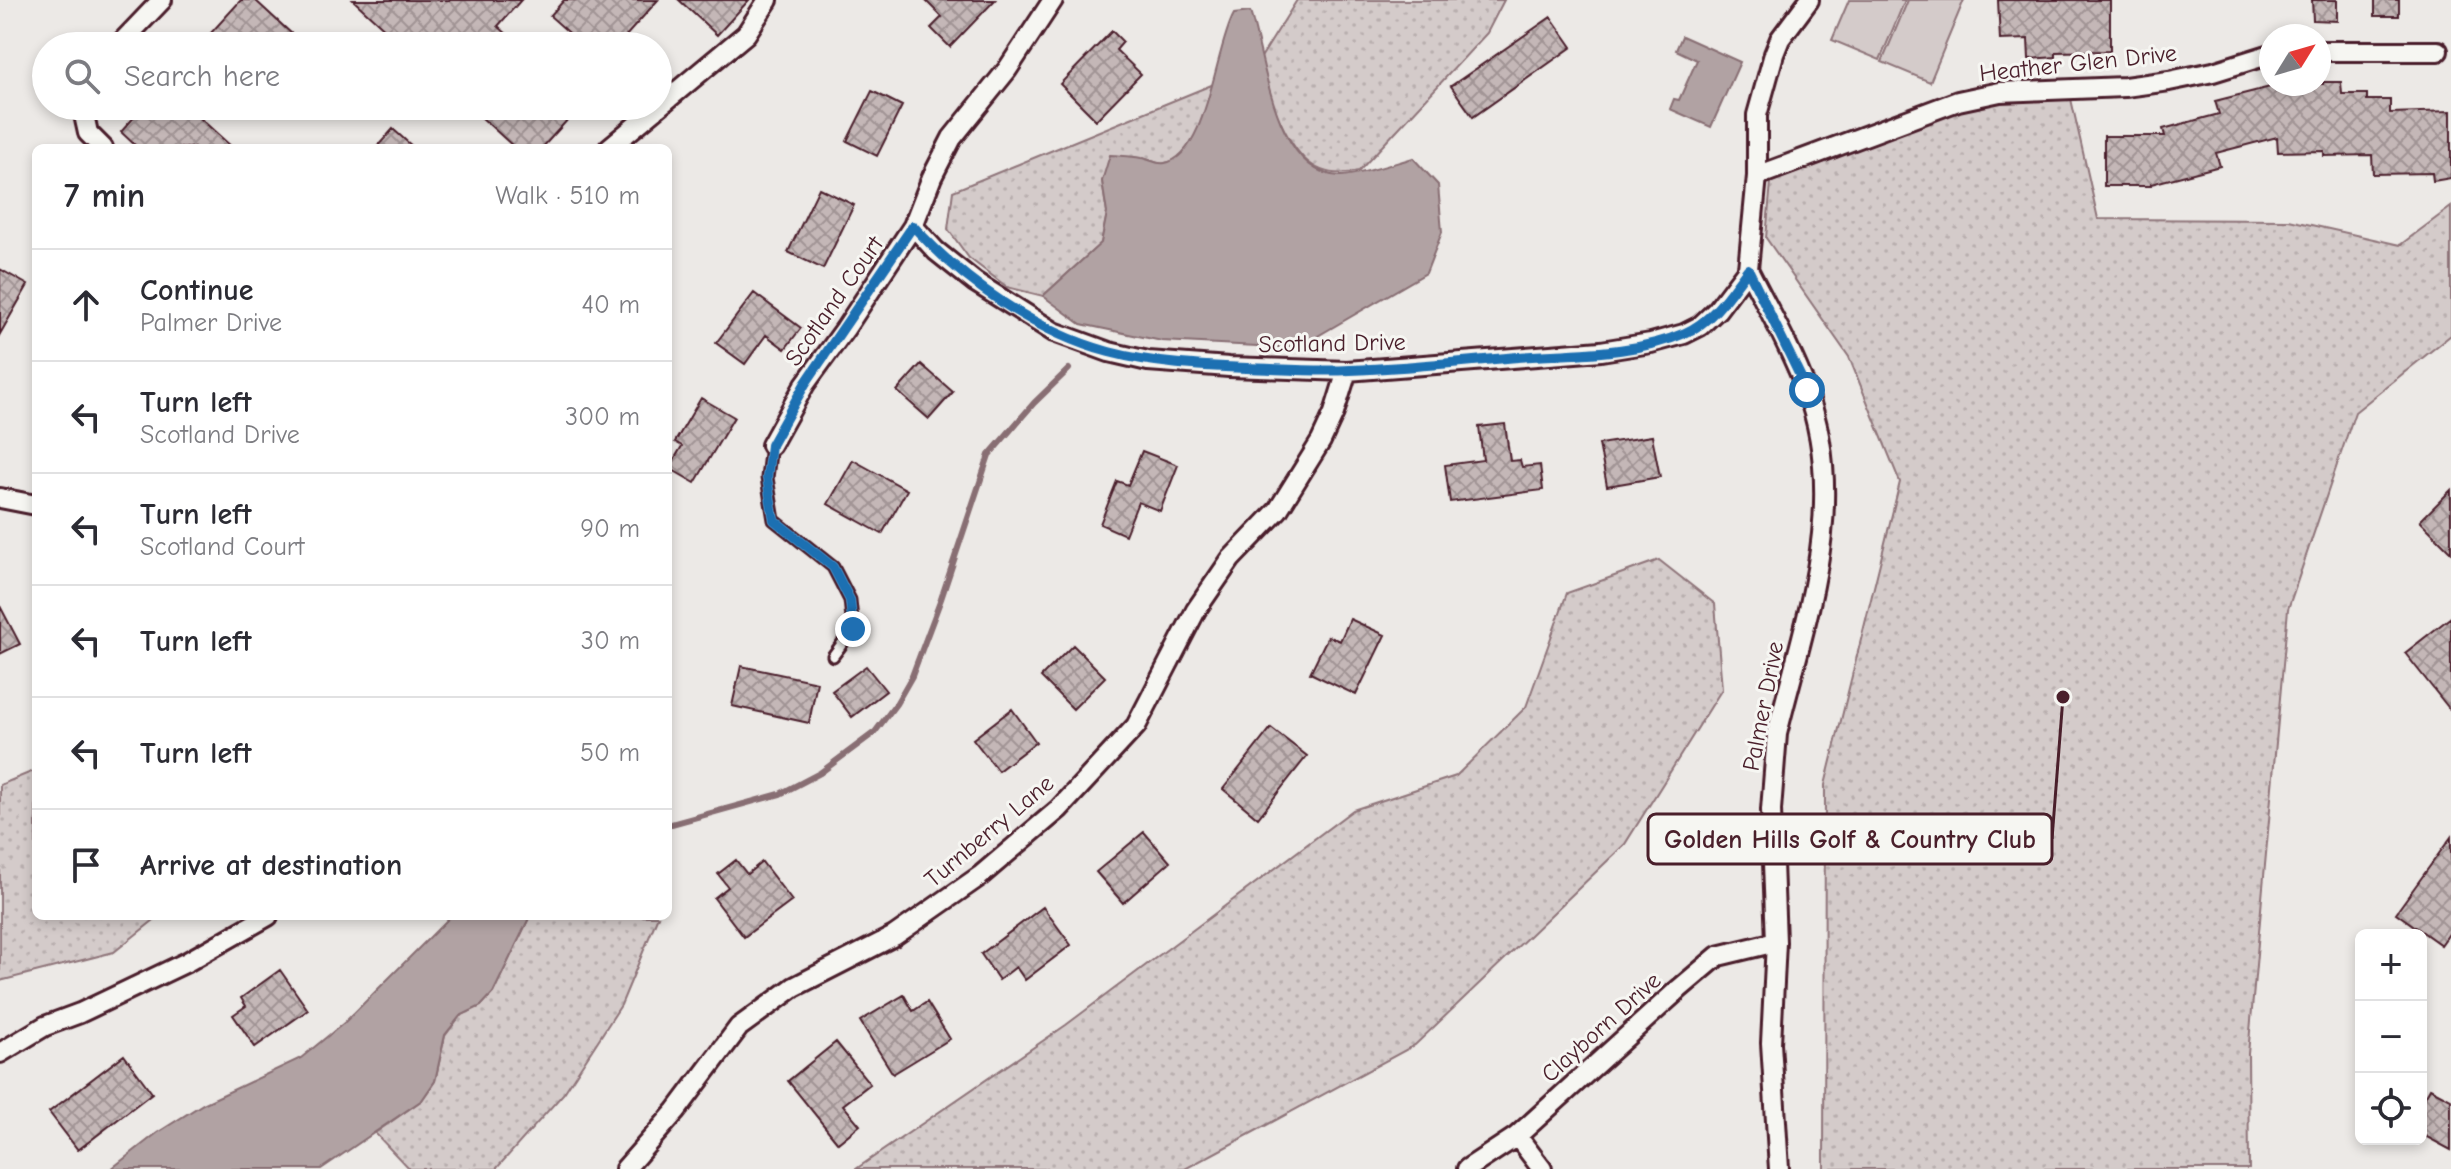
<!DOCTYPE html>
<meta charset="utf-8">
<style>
:root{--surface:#fff;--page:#f2f2f3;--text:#2b2b33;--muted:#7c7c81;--line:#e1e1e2}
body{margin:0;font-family:"Comic Neue",sans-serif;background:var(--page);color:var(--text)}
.controls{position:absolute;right:24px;bottom:24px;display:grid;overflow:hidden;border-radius:12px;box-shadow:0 4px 12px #0003}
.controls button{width:72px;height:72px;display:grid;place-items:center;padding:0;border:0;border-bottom:2px solid var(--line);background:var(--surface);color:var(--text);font:40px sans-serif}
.compass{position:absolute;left:2259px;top:24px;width:72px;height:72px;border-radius:50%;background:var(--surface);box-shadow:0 4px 12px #0003;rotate:53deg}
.stop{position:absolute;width:24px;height:24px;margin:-18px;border:6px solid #1f6fb2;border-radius:50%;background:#fff}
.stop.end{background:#1f6fb2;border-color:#fff;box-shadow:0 2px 8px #0008}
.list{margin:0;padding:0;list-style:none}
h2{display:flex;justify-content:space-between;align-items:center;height:104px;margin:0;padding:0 32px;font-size:34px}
h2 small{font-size:26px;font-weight:400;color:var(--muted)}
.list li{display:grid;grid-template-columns:52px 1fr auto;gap:24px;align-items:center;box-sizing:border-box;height:112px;padding:0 32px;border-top:2px solid var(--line)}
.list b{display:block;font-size:30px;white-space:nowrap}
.list p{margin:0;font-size:26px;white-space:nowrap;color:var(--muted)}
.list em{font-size:26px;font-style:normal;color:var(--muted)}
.icon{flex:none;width:44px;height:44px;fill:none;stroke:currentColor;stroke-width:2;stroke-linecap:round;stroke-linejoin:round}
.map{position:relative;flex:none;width:2451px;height:1169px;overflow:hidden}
.search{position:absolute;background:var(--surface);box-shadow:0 4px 12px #0003;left:32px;top:32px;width:640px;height:88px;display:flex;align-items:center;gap:20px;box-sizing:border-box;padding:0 28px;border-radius:44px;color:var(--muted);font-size:30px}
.panel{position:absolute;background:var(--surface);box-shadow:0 4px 12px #0003;left:32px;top:144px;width:640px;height:776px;border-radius:12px}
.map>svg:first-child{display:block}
.grass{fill:url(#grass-dots);stroke:#8f757a;stroke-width:2}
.pitch{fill:#d4cbca;stroke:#8f757a;stroke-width:2}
.water{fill:#b1a2a3;stroke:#886e73;stroke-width:2}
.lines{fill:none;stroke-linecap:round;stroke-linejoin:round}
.stream{stroke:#886e73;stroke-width:6}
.building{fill:url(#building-cross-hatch);stroke:#4a1f2b;stroke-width:2}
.lane-casing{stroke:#4a1f2b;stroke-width:15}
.street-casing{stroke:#4a1f2b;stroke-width:24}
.lane{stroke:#f6f6f2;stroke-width:9}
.street{stroke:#f6f6f2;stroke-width:18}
.route{stroke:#1f6fb2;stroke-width:10}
.labels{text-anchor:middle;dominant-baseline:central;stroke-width:6;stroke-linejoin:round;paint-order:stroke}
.street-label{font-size:24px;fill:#4a1f2b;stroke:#f6f6f2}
.leader{fill:none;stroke:#4a1f2b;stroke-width:3}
.callout-dot{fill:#4a1f2b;stroke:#f6f6f2;stroke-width:3}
.callout{fill:#f6f6f2;stroke:#4a1f2b;stroke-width:3}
.callout-label{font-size:26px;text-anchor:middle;font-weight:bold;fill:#4a1f2b}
</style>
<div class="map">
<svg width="2451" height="1169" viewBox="0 0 2451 1169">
<defs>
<pattern id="grass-dots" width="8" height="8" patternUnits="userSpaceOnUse" patternTransform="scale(2)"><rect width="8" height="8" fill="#d4cbca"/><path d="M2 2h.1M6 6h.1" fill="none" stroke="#b8aeae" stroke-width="1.8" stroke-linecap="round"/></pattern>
<pattern id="building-cross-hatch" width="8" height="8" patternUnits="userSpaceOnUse" patternTransform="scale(2)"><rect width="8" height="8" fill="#c4b7b7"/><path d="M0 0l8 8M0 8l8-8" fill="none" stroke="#a19495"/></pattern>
</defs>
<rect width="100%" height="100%" fill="#ece9e6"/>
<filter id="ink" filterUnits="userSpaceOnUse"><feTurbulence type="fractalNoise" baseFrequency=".0125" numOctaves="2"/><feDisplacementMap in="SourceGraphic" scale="16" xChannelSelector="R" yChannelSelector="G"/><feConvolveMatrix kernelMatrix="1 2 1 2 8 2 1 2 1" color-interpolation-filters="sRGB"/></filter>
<g filter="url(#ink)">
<path class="grass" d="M1297 0H1504L1487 33 1359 171C1309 184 1291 146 1273 106L1189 146 1177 160 1161 164 1144 158 1102 181 1107 213 1101 243 1043 296 1007 287 969 258 948 229 953 191 1214 84 1260 59Z
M2071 99 2098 219 2289 220 2400 245 2451 207V335L2355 412 2288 609 2248 1054 2249 1169H1824L1825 785 1900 482 1849 357 1766 238 1771 182 1964 109 2003 101Z
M1659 560 1715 604 1722 689 1625 844 1415 1045 1185 1169H856L1066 1025 1353 810 1456 776 1526 707 1567 593Z
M36 770V916H159L114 952 0 981V785Z
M530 916H658L621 1005 564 1093 496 1169H409L375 1133 422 1100 435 1081 445 1036 460 1016 481 1006 493 993Z"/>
<path class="pitch" d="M1849 0H1905L1880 60 1832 40Z
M1908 0H1964L1930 82 1882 62Z"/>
<path class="water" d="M1250 12C1265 56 1274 174 1340 176 1357 176 1395 163 1413 158L1438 185 1442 232 1426 273 1297 348 1162 341 1081 324 1043 296 1101 243 1107 213 1102 181 1110 155C1120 156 1131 156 1141 158 1150 159 1157 165 1165 163 1208 155 1215 47 1234 14Z
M1682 36 1740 62 1711 127 1670 109 1674 99 1679 100 1697 60 1676 50Z
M451 916H530L493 993 481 1006 460 1016 445 1035 435 1081 422 1100 321 1169H111L157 1133 203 1104 301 1058 345 1022Z"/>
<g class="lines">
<path class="stream" d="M668 825 780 794 820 773 875 732 896 704 912 676 941 599 989 455 1034 403 1069 369"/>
</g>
<path class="building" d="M241 0H255L305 46H199Z
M353 0H521L498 26 520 46H403Z
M564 0H658L617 46H584L550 16Z
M679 0H749L717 35Z
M925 0H995L950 47 931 28 942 17Z
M1998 0H2110V51L2056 52V57L2029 59 2028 39 2000 40Z
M2312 0H2337V21L2313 20Z
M2375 0H2399V16H2375Z
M1551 17 1572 47 1473 117 1451 86Z
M1112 31 1123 42 1116 50 1141 74 1096 120 1060 84Z
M2323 82H2341L2342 94H2367V100H2390V113L2451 111V178L2433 181 2432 173 2373 174 2372 155 2324 156V151L2278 152 2277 137 2216 153 2220 166 2151 184V186H2104V136H2165L2163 129 2219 114 2215 101 2282 84H2323Z
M872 91 902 106 877 156 847 141Z
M144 106H213L201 119 233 148H138L121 132Z
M469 106H580L542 148H515Z
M393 129 414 148H376Z
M819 188 854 205 823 269 788 252Z
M0 269 28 285 0 334Z
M754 293 801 328 785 349 766 335 745 364 716 343Z
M921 364 953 392 929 419 897 391Z
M701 398 734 417 695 483 669 468 682 446 675 442Z
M1505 424 1510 461 1520 460 1522 467 1540 465 1543 490 1450 502 1445 465 1483 460 1479 427Z
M1652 436 1660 477 1607 486 1599 444Z
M1142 451 1178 465 1160 511 1138 502 1125 535 1100 524 1117 481 1128 485Z
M853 460 907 490 882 534 828 504Z
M2451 490V552L2420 521Z
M0 606 20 644 0 654Z
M2451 617V711L2405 653Z
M1350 619 1385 635 1356 695 1310 673 1328 636 1340 641Z
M1073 645 1105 677 1073 709 1041 677Z
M741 666 817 682 809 723 732 706Z
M866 666 886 691 852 717 832 691Z
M1012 709 1036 742 998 771 973 739Z
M1271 728 1307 756 1258 818 1223 789Z
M1144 832 1170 862 1123 903 1096 872Z
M2451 837V931L2441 945 2396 913Z
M736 860 747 874 762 862 792 901 744 937 714 898 728 887 718 874Z
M1043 907 1071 945 1025 980 1016 967 999 980 981 954Z
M280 970 308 1010 255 1047 233 1015 246 1006 241 998Z
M904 995 913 1011 927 1002 950 1039 893 1074 860 1021Z
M836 1042 870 1084 843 1105 860 1125 838 1143 788 1081Z
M124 1055 152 1093 78 1150 49 1112Z
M2430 1088 2451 1099V1150L2421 1134V1104Z"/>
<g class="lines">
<defs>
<path id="lane" d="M771 445 767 478 774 520 833 567 850 600 853 629 833 656"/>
<path id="street" d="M118 46 162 0
M2319 51H2438
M82 106 88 133 103 148
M609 148 746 34 768 0
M1757 176 1958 101 2000 92 2125 87 2169 81 2213 72 2271 54
M913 226 936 251 975 282 1054 332 1109 352 1148 361 1229 367 1347 371 1601 351 1651 343 1684 334 1700 326 1717 310 1748 269 1757 176V115L1774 54 1780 39 1809 0
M1748 269C1768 309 1791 348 1806 389 1850 504 1804 622 1777 734L1771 810 1776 942 1771 1043 1779 1169
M771 445 805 384 845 329 913 226 932 177 952 138 1007 70 1053 0
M0 498 36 505
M0 1053 45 1026 80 1013 187 962 268 916
M1517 1136 1542 1169
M625 1169 676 1111 739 1027 794 987 894 936 980 876 1059 809 1136 726 1196 610 1231 559 1278 510 1321 441 1334 413 1347 371
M1467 1169 1517 1136 1679 989 1718 956 1776 942"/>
</defs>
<use href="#lane" class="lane-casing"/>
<use href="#street" class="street-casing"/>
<use href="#lane" class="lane"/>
<use href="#street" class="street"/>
</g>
</g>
<g class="lines" filter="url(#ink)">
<path class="route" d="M853 629 850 600 833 567 774 520 767 478 771 445 805 384 913 226C963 281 1037 333 1109 352 1154 364 1201 366 1247 368 1281 369 1316 372 1350 370 1406 368 1462 362 1518 357 1572 353 1635 355 1685 333 1713 321 1730 293 1748 269L1807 390"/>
</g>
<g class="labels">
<g class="street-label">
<text transform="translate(2078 63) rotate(-6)">Heather Glen Drive</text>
<text transform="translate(834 301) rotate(-55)">Scotland Court</text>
<text transform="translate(1332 343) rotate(-1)">Scotland Drive</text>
<text transform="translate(1763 706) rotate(-79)">Palmer Drive</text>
<text transform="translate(989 831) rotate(-40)">Turnberry Lane</text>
<text transform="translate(1601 1027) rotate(-42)">Clayborn Drive</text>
</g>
</g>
<path class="leader" d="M2063 697L2052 839"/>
<circle class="callout-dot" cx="2063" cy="697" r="8"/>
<rect class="callout" x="1648" y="814" width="404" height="50" rx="8"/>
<g class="callout-label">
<text x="1850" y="848">Golden Hills Golf &amp; Country Club</text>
</g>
</svg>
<div class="controls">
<button>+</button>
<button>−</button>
<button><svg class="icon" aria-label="locate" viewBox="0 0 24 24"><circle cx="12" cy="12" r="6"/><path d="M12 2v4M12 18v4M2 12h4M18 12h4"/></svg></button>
</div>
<svg class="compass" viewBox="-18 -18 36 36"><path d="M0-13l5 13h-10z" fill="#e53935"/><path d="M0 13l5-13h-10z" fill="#7c7c81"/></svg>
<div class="stop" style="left:1807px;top:390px"></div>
<div class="stop end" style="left:853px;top:629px"></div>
<div class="search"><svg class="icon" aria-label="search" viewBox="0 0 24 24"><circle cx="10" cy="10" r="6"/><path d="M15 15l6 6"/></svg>Search here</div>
<section class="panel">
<h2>7 min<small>Walk · 510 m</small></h2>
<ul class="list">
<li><svg class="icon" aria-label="ahead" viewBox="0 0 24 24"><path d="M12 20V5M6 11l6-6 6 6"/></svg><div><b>Continue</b><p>Palmer Drive</p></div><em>40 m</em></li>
<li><svg class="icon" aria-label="left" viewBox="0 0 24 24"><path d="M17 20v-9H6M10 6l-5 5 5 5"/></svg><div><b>Turn left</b><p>Scotland Drive</p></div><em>300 m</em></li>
<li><svg class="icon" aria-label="left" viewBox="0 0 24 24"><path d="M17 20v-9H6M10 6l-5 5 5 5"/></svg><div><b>Turn left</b><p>Scotland Court</p></div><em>90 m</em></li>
<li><svg class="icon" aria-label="left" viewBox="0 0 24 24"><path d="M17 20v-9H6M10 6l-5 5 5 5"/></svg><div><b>Turn left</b></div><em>30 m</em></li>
<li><svg class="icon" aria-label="left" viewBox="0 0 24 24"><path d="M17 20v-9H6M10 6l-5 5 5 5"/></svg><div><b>Turn left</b></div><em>50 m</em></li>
<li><svg class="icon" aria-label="arrive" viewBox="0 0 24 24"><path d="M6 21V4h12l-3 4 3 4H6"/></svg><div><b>Arrive at destination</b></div></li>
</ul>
</section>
</div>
